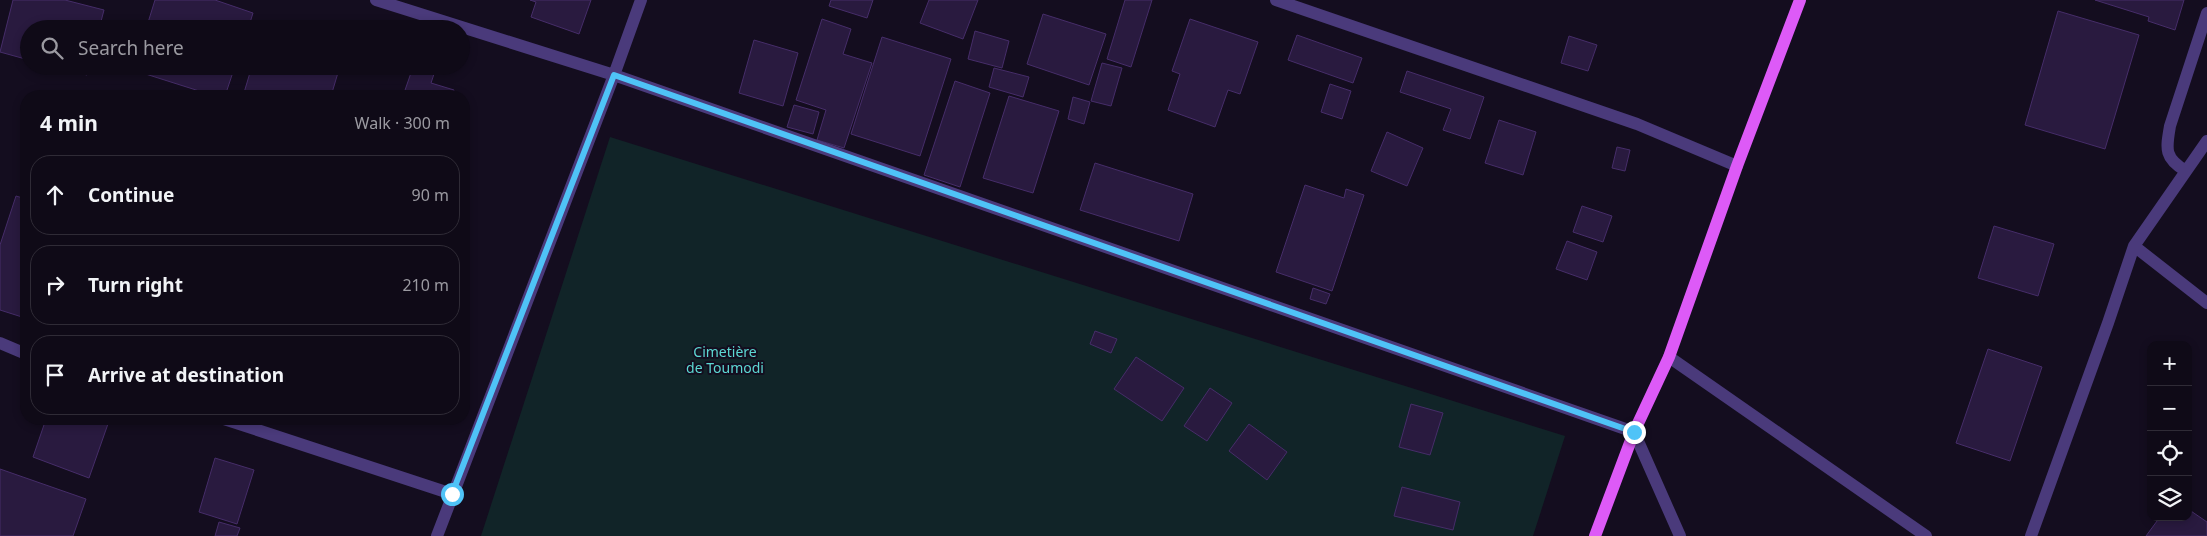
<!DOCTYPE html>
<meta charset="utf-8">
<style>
:root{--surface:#0f0a17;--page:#1d1824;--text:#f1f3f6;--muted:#9b9aa1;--line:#2f2b36}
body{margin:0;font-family:"Noto Sans",sans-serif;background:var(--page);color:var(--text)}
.controls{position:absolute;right:15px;bottom:15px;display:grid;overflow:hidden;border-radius:10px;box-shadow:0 2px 8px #0003}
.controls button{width:45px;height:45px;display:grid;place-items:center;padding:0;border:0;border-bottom:1px solid var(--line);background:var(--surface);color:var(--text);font:25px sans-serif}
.stop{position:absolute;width:15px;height:15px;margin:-11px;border:4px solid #4fc3f7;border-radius:50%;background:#fff}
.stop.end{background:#4fc3f7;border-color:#fff;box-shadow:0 1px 5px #0008}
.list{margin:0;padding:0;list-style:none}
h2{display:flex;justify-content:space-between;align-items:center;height:65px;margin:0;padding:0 20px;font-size:21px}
h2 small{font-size:16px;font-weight:400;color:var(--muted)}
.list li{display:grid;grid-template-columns:32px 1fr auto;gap:15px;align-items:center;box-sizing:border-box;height:80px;margin:0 10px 10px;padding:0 10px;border:1px solid var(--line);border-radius:20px}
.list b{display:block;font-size:19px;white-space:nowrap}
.list em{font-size:16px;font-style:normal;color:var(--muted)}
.icon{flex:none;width:28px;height:28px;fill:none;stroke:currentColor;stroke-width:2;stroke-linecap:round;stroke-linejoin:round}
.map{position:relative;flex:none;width:2207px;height:536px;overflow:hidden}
.search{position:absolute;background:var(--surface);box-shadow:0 2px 8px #0003;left:20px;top:20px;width:450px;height:55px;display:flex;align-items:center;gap:12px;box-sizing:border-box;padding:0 18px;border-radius:28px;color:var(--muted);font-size:19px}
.panel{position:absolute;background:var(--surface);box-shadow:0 2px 8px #0003;left:20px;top:90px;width:450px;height:335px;border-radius:20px}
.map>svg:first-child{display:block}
.green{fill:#112428}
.building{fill:#291a3f;stroke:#462d69}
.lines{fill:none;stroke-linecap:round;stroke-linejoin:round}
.service{stroke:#4a3a7b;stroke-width:12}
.minor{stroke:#4a3a7b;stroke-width:12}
.primary{stroke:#dd5af7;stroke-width:12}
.route{stroke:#4fc3f7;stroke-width:6}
.labels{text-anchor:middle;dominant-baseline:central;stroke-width:4;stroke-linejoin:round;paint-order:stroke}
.park-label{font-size:14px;fill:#5dd8d3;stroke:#140d1f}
</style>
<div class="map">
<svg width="2207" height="536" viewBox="0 0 2207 536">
<rect width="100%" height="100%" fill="#140d1f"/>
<path class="green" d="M610 137 1565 436 1533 536H481Z"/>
<path class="building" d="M13 0H65L104 10 99 29H29V60L0 52Z
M155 0H215L253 13 248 29H146Z
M530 0H591L579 34 531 17 536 2Z
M831 0H873L867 18 829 6Z
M929 0H978L963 39 920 23Z
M1125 0H1152L1131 67 1107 59Z
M2095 0H2184L2175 30 2148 21 2149 17Z
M2058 11 2139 35 2105 149 2025 125Z
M1043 14 1106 34 1089 85 1027 64Z
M822 19 851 29 843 54 872 63 844 148 817 140 826 110 796 100Z
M1190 19 1258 42 1240 94 1228 90 1215 127 1168 110 1180 74 1172 71Z
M975 31 1009 41 1002 68 968 59Z
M1297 35 1362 58 1353 83 1288 60Z
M1569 36 1597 45 1588 71 1561 63Z
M882 37 951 59 920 156 851 134Z
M754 40 798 53 783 106 739 93Z
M1102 63 1122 68 1111 106 1091 101Z
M54 66H89L87 75Z
M134 66H235L225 96H215L133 70Z
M252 66H340L331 96H243Z
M413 67 434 74 431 83 454 90 452 96H403Z
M994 68 1029 77 1023 97 989 87Z
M1407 71 1484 97 1470 139 1443 130 1451 109 1400 92Z
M955 81 990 93 960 187 924 175Z
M1330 84 1351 91 1342 119 1321 112Z
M1009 96 1059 111 1033 193 983 178Z
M1073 97 1090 102 1084 124 1068 119Z
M794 105 819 112 813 134 787 127Z
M1499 120 1536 132 1523 175 1485 163Z
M1387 132 1423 148 1407 186 1371 171Z
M1617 147 1630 150 1625 171 1612 168Z
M1095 163 1193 194 1179 241 1080 210Z
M1305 185 1344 198 1346 189 1364 195 1332 291 1276 272Z
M16 196 26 199V304L22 317 0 310V245Z
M1582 206 1612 216 1603 242 1573 232Z
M1994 226 2054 244 2038 296 1978 278Z
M1567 241 1597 252 1587 280 1556 269Z
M1313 288 1330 294 1326 304 1310 299Z
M1095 331 1117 339 1111 353 1090 344Z
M1988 349 2042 367 2010 461 1956 443Z
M1136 357 1184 388 1162 421 1114 389Z
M1210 388 1232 403 1207 441 1184 426Z
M1411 404 1443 413 1430 455 1399 447Z
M46 419H104L109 421 89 478 33 457Z
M1249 424 1287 452 1267 480 1229 451Z
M215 458 254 470 237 524 199 512Z
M0 469 86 499 73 536H0Z
M1402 487 1460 502 1453 530 1394 516Z
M2188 509 2207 522V536H2146L2160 517H2188Z
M219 522 240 528 237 536H215Z"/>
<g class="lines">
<path class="service" d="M1634 432 1680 536"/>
<path class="minor" d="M376 0 614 75 1634 432
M1276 0 1637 124 1737 166
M2186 171C2164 158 2166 149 2170 126L2207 13
M2134 246 2207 303
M0 343 26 354
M1669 357 1926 536
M224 419 452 494
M437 536 614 75 641 0
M2031 536 2108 323 2134 246 2207 141"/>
<path class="primary" d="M1595 536 1634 432 1669 357 1737 166 1800 0"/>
</g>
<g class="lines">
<path class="route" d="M452 494 614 75 1634 432"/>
</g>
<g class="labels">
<g class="park-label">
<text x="725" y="351">Cimetière<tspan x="725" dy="16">de Toumodi</tspan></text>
</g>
</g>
</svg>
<div class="controls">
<button>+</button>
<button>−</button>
<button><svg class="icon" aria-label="locate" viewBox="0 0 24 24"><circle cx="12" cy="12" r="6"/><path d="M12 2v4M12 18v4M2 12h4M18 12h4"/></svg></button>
<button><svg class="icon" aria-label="layers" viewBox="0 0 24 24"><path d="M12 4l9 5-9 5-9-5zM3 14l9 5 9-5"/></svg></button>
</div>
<div class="stop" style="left:452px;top:494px"></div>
<div class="stop end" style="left:1634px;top:432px"></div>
<div class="search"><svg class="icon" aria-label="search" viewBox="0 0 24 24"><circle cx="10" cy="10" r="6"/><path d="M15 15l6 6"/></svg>Search here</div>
<section class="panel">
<h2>4 min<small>Walk · 300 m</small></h2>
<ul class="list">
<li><svg class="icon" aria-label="ahead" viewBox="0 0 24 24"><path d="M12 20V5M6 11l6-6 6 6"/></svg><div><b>Continue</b></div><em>90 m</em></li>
<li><svg class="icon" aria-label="right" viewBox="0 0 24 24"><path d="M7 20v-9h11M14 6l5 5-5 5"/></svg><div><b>Turn right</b></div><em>210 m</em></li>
<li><svg class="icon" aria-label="arrive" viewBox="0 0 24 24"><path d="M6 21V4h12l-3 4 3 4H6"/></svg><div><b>Arrive at destination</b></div></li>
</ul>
</section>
</div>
